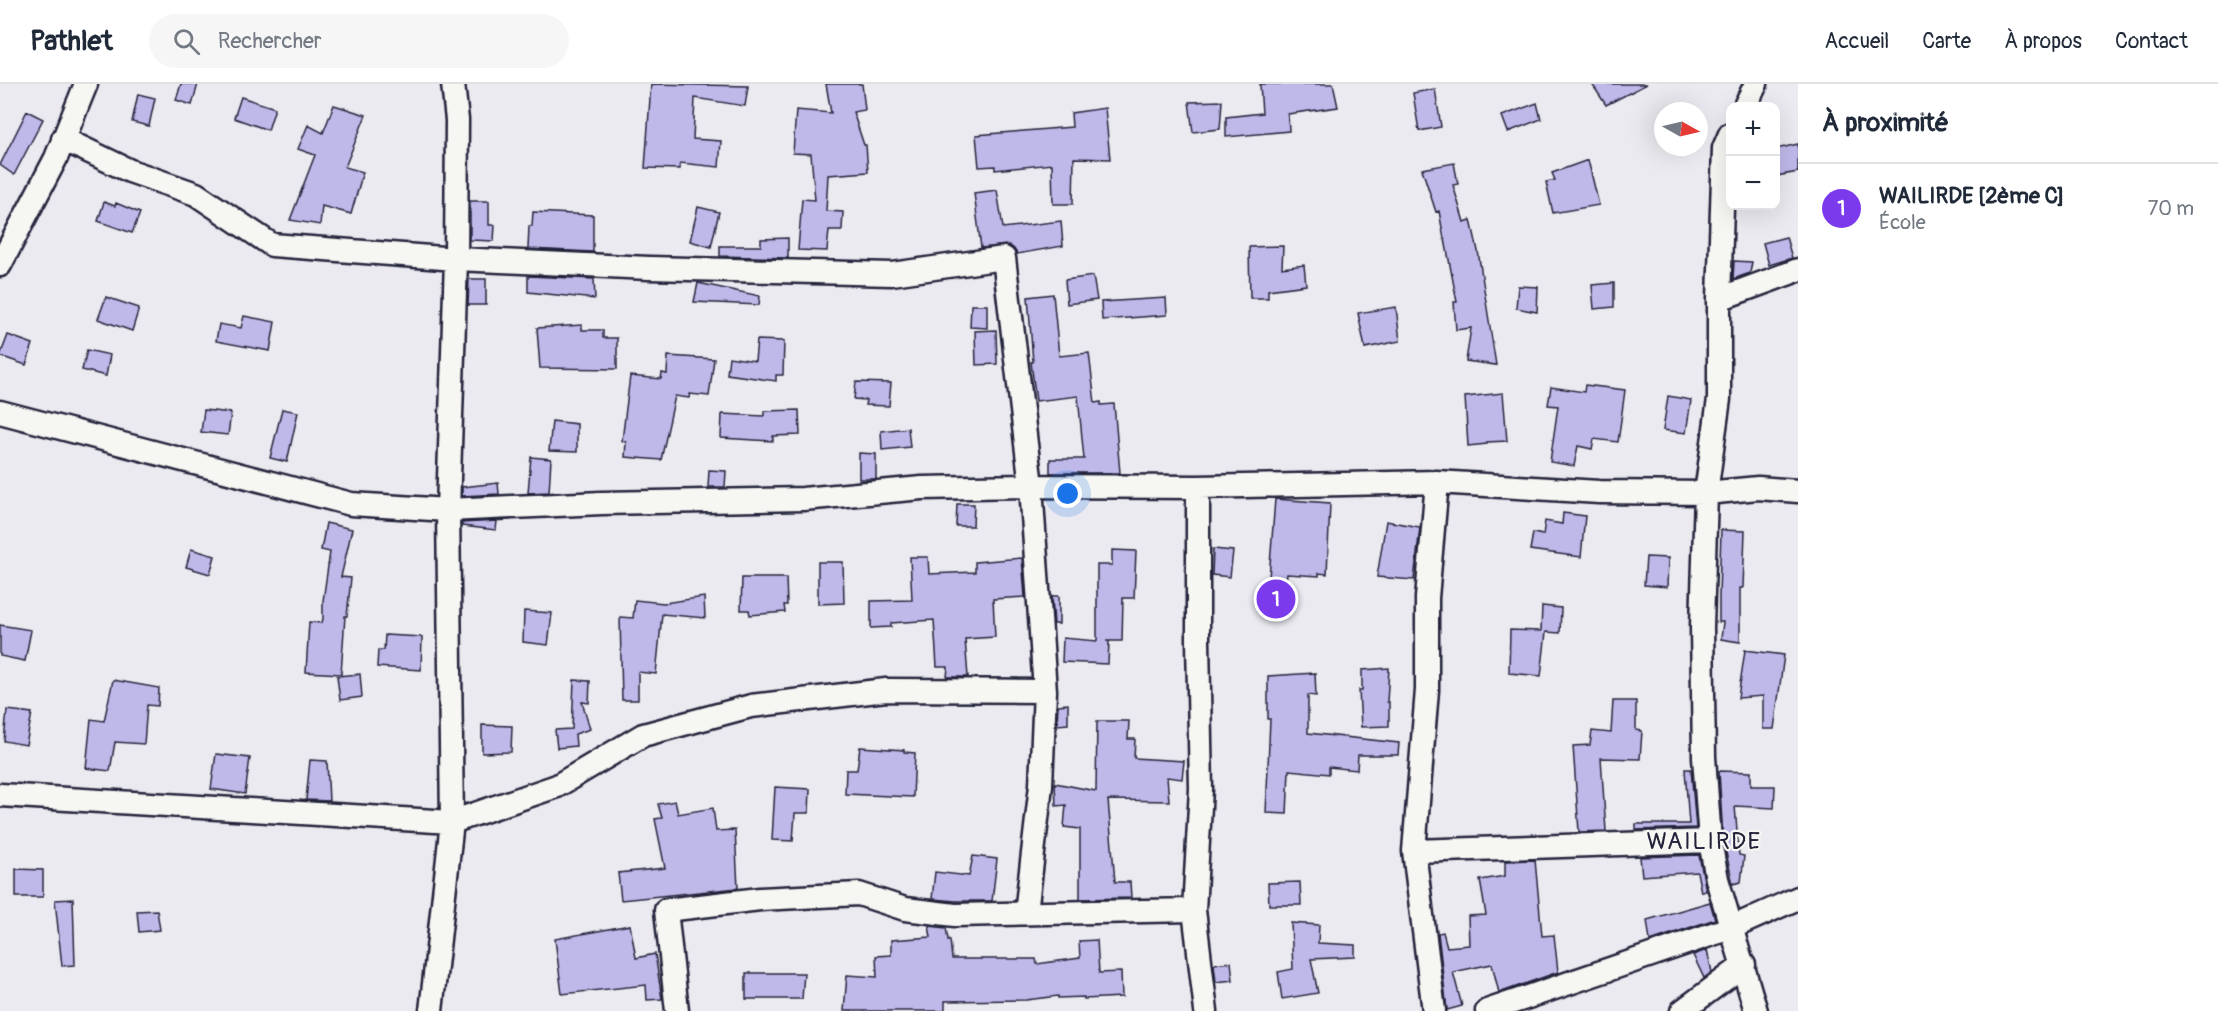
<!DOCTYPE html>
<html lang="fr">
<meta charset="utf-8">
<style>
:root{--surface:#fff;--page:#f6f6f7;--text:#1f2937;--muted:#747a83;--line:#e0e1e3;--accent:#7c3aed}
body{margin:0;font-family:Pangolin,sans-serif;background:var(--page);color:var(--text)}
.controls{position:absolute;right:18px;top:18px;display:grid;overflow:hidden;border-radius:12px;box-shadow:0 6px 24px #0002}
.controls button{width:54px;height:54px;display:grid;place-items:center;padding:0;border:0;border-bottom:2px solid var(--line);background:var(--surface);color:var(--text);font:30px sans-serif}
.compass{position:absolute;left:1654px;top:18px;width:54px;height:54px;border-radius:50%;background:var(--surface);box-shadow:0 6px 24px #0002;rotate:98deg}
.you{position:absolute;left:1068px;top:410px;width:21px;height:21px;margin:-15px;border:4px solid #fff;border-radius:50%;background:#1a73e8;box-shadow:0 0 0 9px #1a73e833}
.badge{display:grid;place-items:center;width:39px;height:39px;border-radius:50%;background:var(--accent);color:#fff;font-size:20px;font-weight:700}
.pin{position:absolute;translate:-50% -50%;border:3px solid #fff;box-shadow:0 2px 6px #0006}
.list{margin:0;padding:0;list-style:none}
h2{display:flex;justify-content:space-between;align-items:center;height:78px;margin:0;padding:0 24px;font-size:26px}
h2 small{font-size:20px;font-weight:400;color:var(--muted)}
.list li{display:grid;grid-template-columns:39px 1fr auto;gap:18px;align-items:center;box-sizing:border-box;height:90px;padding:0 24px;border-top:2px solid var(--line)}
.list b{display:block;font-size:22px;white-space:nowrap}
.list p{margin:0;font-size:20px;white-space:nowrap;color:var(--muted)}
.list em{font-size:20px;font-style:normal;color:var(--muted)}
.icon{flex:none;width:33px;height:33px;fill:none;stroke:currentColor;stroke-width:2;stroke-linecap:round;stroke-linejoin:round}
.map{position:relative;flex:none;width:1798px;height:927px;overflow:hidden}
header{display:flex;align-items:center;gap:36px;box-sizing:border-box;height:84px;padding:0 30px;background:var(--surface);border-bottom:2px solid var(--line)}
header strong{font-size:28px}
nav{display:flex;gap:33px;margin-inline-start:auto;font-size:21px}
.search{width:420px;height:54px;background:var(--page);display:flex;align-items:center;gap:15px;box-sizing:border-box;padding:0 21px;border-radius:33px;color:var(--muted);font-size:22px}
main{display:flex}
aside{flex:1;background:var(--surface)}
.map>svg:first-child{display:block}
.building{fill:#bfb9ea;stroke:#22223b;stroke-width:1.5}
.lines{fill:none;stroke-linecap:round;stroke-linejoin:round}
.street-casing{stroke:#22223b;stroke-width:27}
.street{stroke:#f6f6f2;stroke-width:22}
.labels{text-anchor:middle;dominant-baseline:central;stroke-width:4.5;stroke-linejoin:round;paint-order:stroke}
.quarter-label{font-size:24px;letter-spacing:1.5px;fill:#22223b;stroke:#f6f6f2}
</style>
<header>
<strong>Pathlet</strong>
<div class="search"><svg class="icon" aria-label="search" viewBox="0 0 24 24"><circle cx="10" cy="10" r="6"/><path d="M15 15l6 6"/></svg>Rechercher</div>
<nav><a>Accueil</a><a>Carte</a><a>À propos</a><a>Contact</a></nav>
</header>
<main>
<div class="map">
<svg width="1798" height="927" viewBox="0 0 1798 927">
<rect width="100%" height="100%" fill="#ebeaf0"/>
<filter id="ink" filterUnits="userSpaceOnUse"><feTurbulence type="fractalNoise" baseFrequency=".0167" numOctaves="2"/><feDisplacementMap in="SourceGraphic" scale="12" xChannelSelector="R" yChannelSelector="G"/><feConvolveMatrix kernelMatrix="1 2 1 2 8 2 1 2 1" color-interpolation-filters="sRGB"/></filter>
<g filter="url(#ink)">
<path class="building" d="M181 0H198L192 21 176 16Z
M651 0 748 2 745 22 695 14 693 55 721 57 719 83 680 79V85L645 84Z
M826 0H862L865 26 853 28 864 61H866L868 88 828 91 826 127 843 128 842 146H829L827 167 798 166 802 115 815 116 811 70 793 69 796 26 831 29Z
M1260 0H1333L1338 23 1288 30 1289 47 1226 53V33L1262 29Z
M1592 0H1647L1606 21Z
M1435 5 1441 43 1419 47 1413 9Z
M138 10 155 14 149 42 132 38Z
M241 13 275 24 268 46 234 34Z
M1222 17 1220 45 1193 48 1189 18Z
M1537 19 1541 35 1508 48 1502 32Z
M334 21 366 31 345 83 363 88 351 130 322 122 320 141 290 136 315 71 298 65 308 41 323 49Z
M1105 24 1110 75 1074 74 1073 120H1053L1052 80 995 86V82L979 83 976 51 1072 43 1071 29Z
M27 27 43 35 14 91 0 81Z
M1798 60V88L1776 92V65Z
M1588 76 1599 121 1553 129 1546 98 1555 96 1552 89Z
M1454 79 1458 100 1453 101 1464 138 1471 136 1478 167 1496 281 1466 277 1471 244 1456 246 1454 218H1457L1445 155H1444L1439 127 1436 128 1422 85Z
M997 106 1003 144 1061 137 1063 162 1017 170 1014 165 1009 161 981 164 974 109Z
M470 117H489V141H495L494 157 470 156Z
M104 118 115 122 116 119 140 129 132 149 98 137Z
M698 123 719 128 711 163 690 157Z
M533 128 593 131V168L528 165 529 142H532Z
M1786 153 1792 174 1769 181 1763 159Z
M788 154V174L720 172V162H761V155Z
M1283 162 1282 184 1304 181 1306 201 1268 206V214H1250L1249 163Z
M1734 177 1752 178 1750 189 1733 195Z
M528 192 594 195 595 215 528 208Z
M1093 192 1097 216 1067 220 1065 196Z
M469 195H486V221H468Z
M698 199 760 212 759 221 694 218Z
M1614 199V223L1594 225 1592 201Z
M1518 202 1538 203 1537 228 1516 224Z
M1053 210 1059 272 1089 269 1095 319 1101 318V321L1114 320 1120 389H1050V375H1084L1078 312 1036 317 1031 278H1033L1028 213Z
M106 213 139 224 132 247 98 235Z
M1166 214 1167 231 1102 236 1101 218Z
M971 221H987V244L970 243Z
M1396 223 1400 257 1365 264 1358 229Z
M244 232 275 238 270 267 216 257 219 240 241 244Z
M582 241V246H603V254H617V285L540 284 537 244Z
M996 246 997 280 976 281 975 247Z
M8 251 33 260 26 281 0 272Z
M757 256 784 257 783 291H776V297L727 290 729 273 755 277Z
M87 266 110 271 106 292 82 286Z
M668 272 714 275 709 312 690 310 689 314 675 312 661 376 625 373 626 358 622 357 630 292 661 295 662 289 667 290Z
M856 298 891 299 889 322 865 321 866 316 854 315Z
M1585 301 1625 306 1618 358 1594 355 1592 365 1578 362 1574 382 1550 378 1558 322 1548 321 1551 303 1584 308Z
M1503 309 1507 357 1487 358V360L1468 362 1465 313Z
M1668 312 1691 316 1686 349 1663 346Z
M282 325 298 328 287 378 270 374Z
M204 326 231 329 228 351 201 348Z
M799 326 800 351 773 352V357L721 354 722 330 764 332V327Z
M552 337 577 340V368L549 367Z
M908 344 910 363 882 366 881 347Z
M859 369 876 370V395H859Z
M531 373 551 375 549 408 528 409Z
M709 386 726 387 725 403H708Z
M498 399 499 410 462 412V403Z
M1275 415 1330 419 1327 490 1319 489V492L1287 490 1286 496 1269 494Z
M957 420H974L973 442H956Z
M1563 429 1585 432 1581 473 1530 466 1533 449 1543 451 1545 437 1562 440Z
M497 437 496 446 462 442V439Z
M1386 437 1420 443 1414 496 1377 493Z
M326 439 352 445 341 493 351 494 347 532H345L341 590 306 588 309 538 322 539 323 534V517L330 468 321 466Z
M1721 446 1745 447 1743 504H1740V558L1721 555 1723 538H1719V512Z
M191 465 215 472 210 490 186 483Z
M1213 465 1233 467 1230 493 1212 491Z
M1112 466 1136 467 1134 514H1123L1122 557H1106H1109L1108 580 1062 578 1063 554 1097 557V481H1112Z
M910 473H928L929 490 975 488V478L1022 474 1025 513 993 515 995 553 965 555 968 593H947L948 583H937L934 536 891 539V543L871 544V517L912 516Z
M1646 473 1668 474 1667 503 1644 501Z
M818 478H843L844 519 818 520Z
M742 494H786L787 521H784L785 528 750 531 749 526H741Z
M1052 512H1059V540H1054Z
M704 513 705 534 662 530 656 590 638 588V616H622L620 533 633 534 635 516 664 519Z
M1542 522 1561 524 1560 549 1546 548 1541 592 1509 589 1510 546 1541 547Z
M524 527 552 529 548 561 523 558Z
M0 541 31 546 25 577 0 572Z
M385 551 422 553 421 586 377 583 378 566H384Z
M1745 566 1784 571 1774 645H1763V612L1738 614Z
M1389 584 1387 618H1389V642L1361 643 1359 606H1362V586Z
M1315 589 1316 612 1308 611V649L1399 659 1398 671H1358L1357 686 1329 683V690L1289 686 1287 730 1266 729 1270 635H1268V592Z
M360 590 362 613 340 616 337 592Z
M113 596 159 604 158 622 147 621 144 660 115 658 110 687 86 684 91 635 104 637Z
M574 596 590 597 589 619 582 618 590 645 575 650 576 662 557 664 555 646 572 645Z
M1613 617H1636V646L1642 647 1640 675 1601 674 1606 747 1579 748 1573 662 1590 661 1592 647 1611 649Z
M1068 620V640L1057 641 1058 621Z
M7 626 32 629 26 661 4 657Z
M1097 637H1129L1128 655H1135L1134 674 1184 677 1182 695 1167 693 1169 717 1108 716 1115 798H1130L1131 814 1080 815V745L1064 743 1066 721 1056 722 1055 699 1096 707Z
M482 641 512 642 511 668 482 669Z
M860 663 904 666V668L915 669 913 713 845 710 846 686H857Z
M216 670 250 674 245 710 211 705Z
M310 676 327 677 329 717 306 716Z
M1685 685H1691L1696 744 1636 746V740H1689Z
M1719 687 1751 688V702H1775L1774 724 1735 722 1739 771 1744 772 1741 798 1733 800 1723 755Z
M775 703 810 705 809 729H795L793 757 772 756Z
M675 717 678 730 713 724 716 747 735 746 738 804 621 816 618 789 665 784 655 735 662 734 658 720Z
M1699 771 1706 807 1701 808 1697 788 1642 792 1640 773Z
M973 772 997 775 992 817H956L932 815 935 788 969 792Z
M1535 776 1542 852 1554 851 1558 888 1499 909 1492 880 1453 888 1462 922 1447 926 1438 849 1443 848 1447 863 1469 861 1468 832 1486 831 1480 796 1505 792V777Z
M16 785 43 786V813H16Z
M1300 798 1301 821H1269L1268 799Z
M73 815 75 881 62 882 55 816Z
M1710 818 1715 835 1650 857 1647 836Z
M157 826 160 846 139 848 137 827Z
M1291 839 1319 841 1318 859 1355 861V873L1311 875 1318 909 1282 915 1278 888 1293 885Z
M630 841 636 874 655 870 662 915 647 916 646 901 562 910 555 855Z
M929 842 946 844 948 856H950L952 875H1036L1037 880 1080 874 1079 857 1097 856 1099 889 1121 888 1122 913 1084 915V913L1058 914V912L1026 916 945 917V927H844L847 891 877 893 876 872 891 871V856L931 853Z
M1707 866 1712 888 1704 894 1693 871Z
M1231 878 1233 896 1216 898 1214 880Z
M746 889H804L802 915H746Z"/>
<g class="lines">
<defs>
<path id="street" d="M1745 22 1756 0
M1730 50 1724 64 1719 215V315L1706 409 1702 543 1704 673 1710 757 1717 795 1756 927
M63 55 130 87 196 110 272 161 456 175 649 184 892 190 1004 174 1031 402 1045 607 1041 701 1026 829
M0 181 56 74 86 0
M1719 215 1798 186
M0 328 351 420 448 426 602 419 803 415 922 404 1031 402 1198 403 1437 398 1599 408 1706 409 1758 404 1798 407
M1198 403V557L1201 705 1194 826 1206 927
M0 711 452 738 557 702 643 651 751 622 886 606 1045 607
M1414 767 1710 757
M431 927 452 738 448 426 456 175 457 36 453 0
M677 927 666 826 760 815 859 810 905 825 955 831 1194 826
M1434 927 1414 767 1427 606V514L1437 398
M1487 927 1733 843 1798 814
M1682 927 1744 881"/>
</defs>
<use href="#street" class="street-casing"/>
<use href="#street" class="street"/>
</g>
</g>
<g class="labels">
<g class="quarter-label">
<text x="1704" y="757">WAILIRDE</text>
</g>
</g>
</svg>
<div class="controls">
<button>+</button>
<button>−</button>
</div>
<svg class="compass" viewBox="-18 -18 36 36"><path d="M0-13l5 13h-10z" fill="#e53935"/><path d="M0 13l5-13h-10z" fill="#747a83"/></svg>
<div class="you"></div>
<div class="pin badge" style="left:1276px;top:515px">1</div>
</div>
<aside>
<h2>À proximité<small></small></h2>
<ul class="list">
<li><span class="badge">1</span><div><b>WAILIRDE [2ème C]</b><p>École</p></div><em>70 m</em></li>
</ul>
</aside>
</main>
